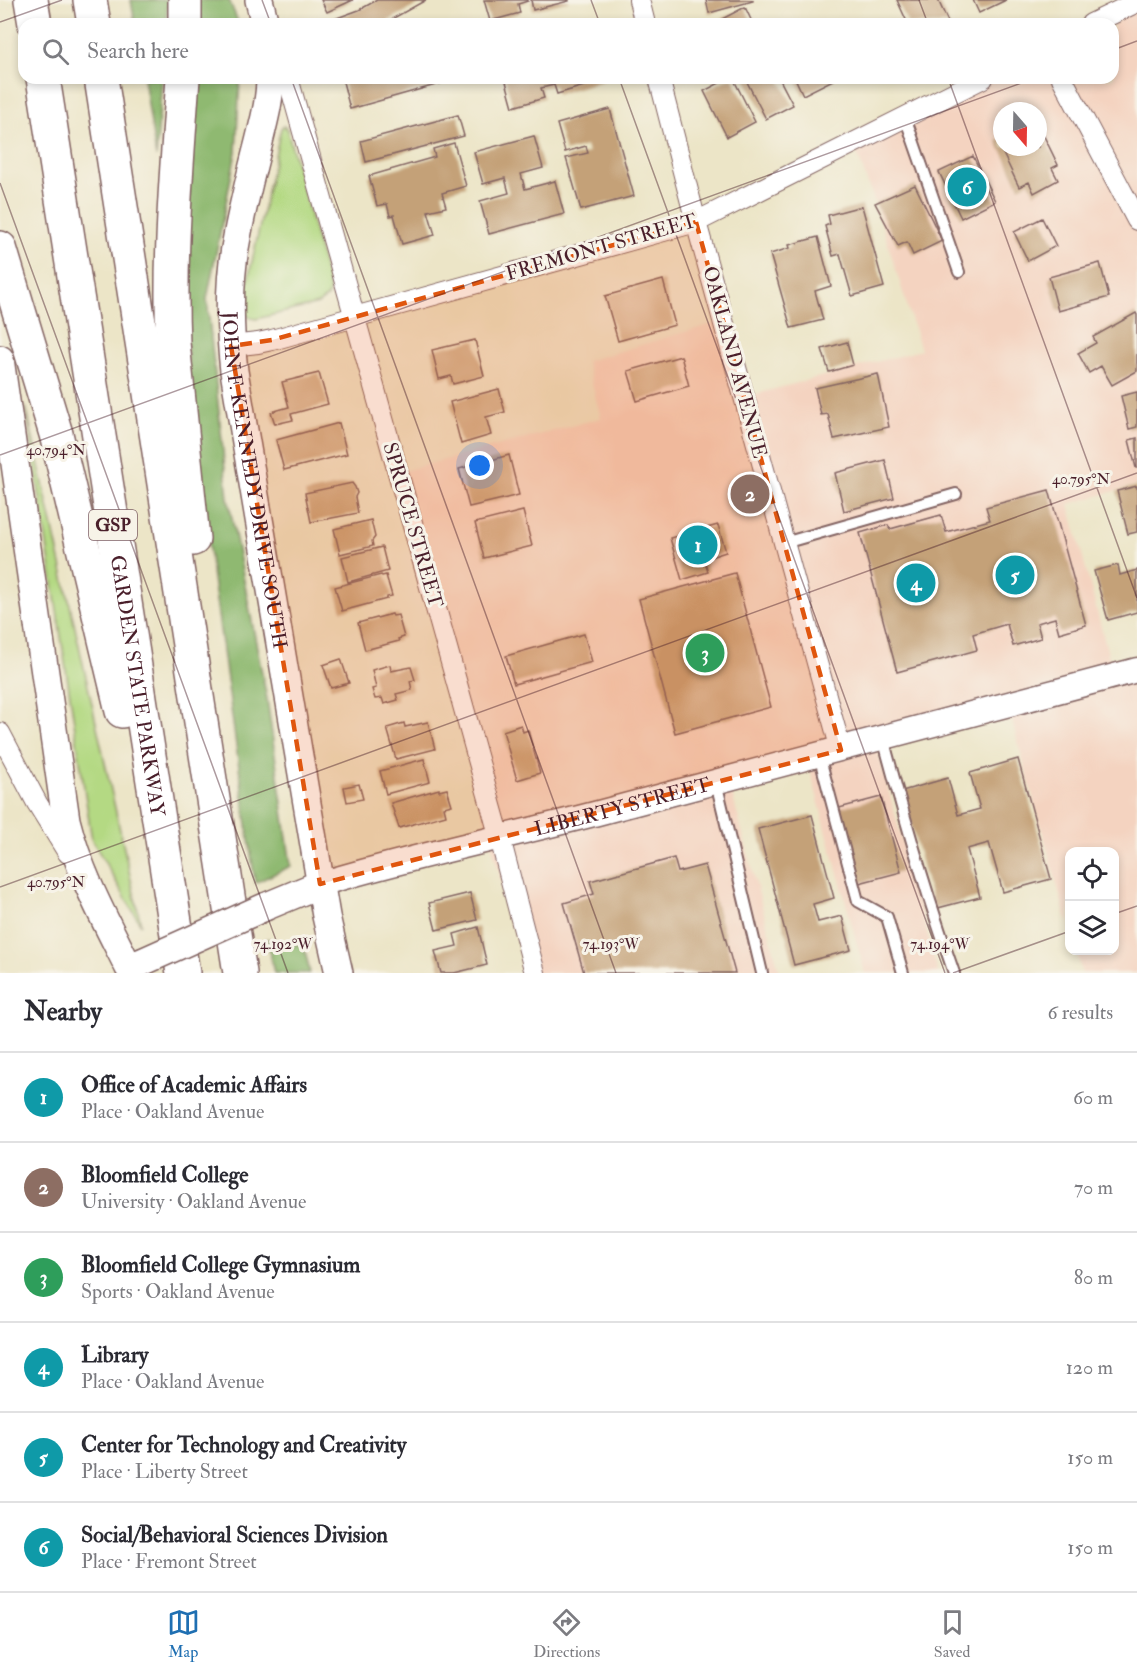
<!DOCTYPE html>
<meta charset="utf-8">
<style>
:root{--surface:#fff;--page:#f7f7f7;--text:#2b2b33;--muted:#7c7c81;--line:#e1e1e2;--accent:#1f6fb2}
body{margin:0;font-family:"IM FELL Double Pica",serif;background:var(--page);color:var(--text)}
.controls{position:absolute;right:18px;bottom:18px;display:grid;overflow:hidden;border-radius:12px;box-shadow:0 3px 9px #0003}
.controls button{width:54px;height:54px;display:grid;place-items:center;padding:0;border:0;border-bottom:2px solid var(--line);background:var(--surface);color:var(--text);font:30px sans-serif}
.compass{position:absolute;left:993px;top:102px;width:54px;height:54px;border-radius:50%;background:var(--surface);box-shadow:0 3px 9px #0003;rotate:160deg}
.you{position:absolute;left:480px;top:466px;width:21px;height:21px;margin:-15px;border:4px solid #fff;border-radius:50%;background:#1a73e8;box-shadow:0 0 0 9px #1a73e833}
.badge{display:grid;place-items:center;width:39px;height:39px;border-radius:50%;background:var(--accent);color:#fff;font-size:20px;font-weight:700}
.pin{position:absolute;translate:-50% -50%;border:3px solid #fff;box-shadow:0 2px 6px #0006}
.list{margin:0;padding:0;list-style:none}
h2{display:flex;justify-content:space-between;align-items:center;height:78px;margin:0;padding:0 24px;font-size:26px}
h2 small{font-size:20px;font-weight:400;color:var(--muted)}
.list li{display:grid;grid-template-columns:39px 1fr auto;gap:18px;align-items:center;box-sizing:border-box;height:90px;padding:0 24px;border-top:2px solid var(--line)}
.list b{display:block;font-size:22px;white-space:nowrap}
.list p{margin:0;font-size:20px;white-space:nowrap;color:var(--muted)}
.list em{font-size:20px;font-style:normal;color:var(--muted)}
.icon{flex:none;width:33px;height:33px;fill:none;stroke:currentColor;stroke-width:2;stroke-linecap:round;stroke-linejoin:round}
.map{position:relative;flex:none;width:1137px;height:973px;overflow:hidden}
.search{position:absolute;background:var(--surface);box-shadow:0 3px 9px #0003;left:18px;right:18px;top:18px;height:66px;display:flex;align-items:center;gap:15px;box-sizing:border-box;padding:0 21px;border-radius:18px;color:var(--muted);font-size:22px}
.sheet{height:618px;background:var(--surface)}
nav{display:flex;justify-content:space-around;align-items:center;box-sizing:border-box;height:84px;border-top:2px solid var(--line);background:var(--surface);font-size:16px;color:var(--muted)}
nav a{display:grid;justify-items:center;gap:3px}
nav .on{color:var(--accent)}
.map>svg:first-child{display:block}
.built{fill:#f4d3c0;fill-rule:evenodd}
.green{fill:#b4d983;stroke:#7f7c57;stroke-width:1.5}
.forest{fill:#8fb971;stroke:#6c6c4e;stroke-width:1.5}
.building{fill:#c4a178}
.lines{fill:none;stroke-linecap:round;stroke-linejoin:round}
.service-casing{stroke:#836462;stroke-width:14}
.minor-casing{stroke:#836462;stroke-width:22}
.tertiary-casing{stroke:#836462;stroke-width:27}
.secondary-casing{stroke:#836462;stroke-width:30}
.motorway-casing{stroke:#836462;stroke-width:36}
.service{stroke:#fff;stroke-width:10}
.minor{stroke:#fff;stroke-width:20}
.tertiary{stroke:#fff;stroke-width:24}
.secondary{stroke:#fff;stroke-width:27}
.motorway{stroke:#fff;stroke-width:33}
.secondary-bridge-casing{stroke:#836462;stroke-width:30;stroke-linecap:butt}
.secondary-bridge{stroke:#fff;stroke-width:27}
.marked{fill:#e0560e;fill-opacity:0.2;stroke:#e0560e;stroke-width:4.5;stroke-dasharray:12 8;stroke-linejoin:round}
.ticks{fill:none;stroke:#4a1f2b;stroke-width:1.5;stroke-opacity:0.45}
.labels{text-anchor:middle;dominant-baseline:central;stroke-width:6;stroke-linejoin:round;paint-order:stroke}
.shield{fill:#f7f3e8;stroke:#7e5f64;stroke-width:1.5}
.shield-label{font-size:18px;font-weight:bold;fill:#4a1f2b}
.street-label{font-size:20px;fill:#4a1f2b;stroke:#f7f3e8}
.ticks-label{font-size:15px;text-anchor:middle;fill:#4a1f2b;stroke:#f7f3e8;stroke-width:6;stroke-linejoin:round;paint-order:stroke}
</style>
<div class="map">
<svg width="1137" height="973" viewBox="0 0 1137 973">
<rect width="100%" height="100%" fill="#f7f3e8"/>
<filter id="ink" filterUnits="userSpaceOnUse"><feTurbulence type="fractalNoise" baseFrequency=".0167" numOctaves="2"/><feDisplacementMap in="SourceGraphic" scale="12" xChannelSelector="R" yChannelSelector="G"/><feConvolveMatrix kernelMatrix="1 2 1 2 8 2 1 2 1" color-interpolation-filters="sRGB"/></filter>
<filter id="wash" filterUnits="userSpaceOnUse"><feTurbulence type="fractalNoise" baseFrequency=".008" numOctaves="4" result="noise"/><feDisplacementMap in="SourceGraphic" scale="24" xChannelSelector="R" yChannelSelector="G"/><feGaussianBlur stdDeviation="1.35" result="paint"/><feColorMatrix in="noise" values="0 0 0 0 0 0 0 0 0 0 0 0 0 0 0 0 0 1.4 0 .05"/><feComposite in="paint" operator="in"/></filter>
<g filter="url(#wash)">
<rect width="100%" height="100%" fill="#ece5c7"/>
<path class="built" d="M1137 9V485L1069 504 1113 673 875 740 938 973H865L807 759 728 779 780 973H526L392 474 601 418 586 361 723 321 745 397 921 350 875 203 855 148 997 78H1113V24ZM1002 111H1038V147H1002Z
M1137 676V973H1082L1076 951H1114V852H1070L1069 928 1009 710Z"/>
<path class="green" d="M284 126 287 129 330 290 327 297 318 304 256 319C248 318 245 315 242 308L281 128Z
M26 407 141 925 92 840Z"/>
<path class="forest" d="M131 0H168L166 24H135Z
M198 0H229L239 24H198Z
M144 78H162L156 157Z
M196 78H240L236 152 207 299 228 498 267 699 291 866 255 883 192 426 183 284Z
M267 939 304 946 310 973H274Z"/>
<g id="blocks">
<path class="building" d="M321 0H353L327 12Z
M377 0H426L383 24H327L326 22 359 10Z
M484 0H528V1L518 4 520 13 490 21Z
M531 0H569V1L533 10Z
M706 0H753V1L709 13Z
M897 0H938L949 24H908Z
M973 0H1006L979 13Z
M745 7 753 24H725L722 19Z
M342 78H449L450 81 350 109Z
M505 78H603L604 80 557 94 554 85 541 88 544 98 513 107Z
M729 78H733L755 122 727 137 704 91Z
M745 78H779L793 105 766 119Z
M795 78H832L833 80 803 95Z
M610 109 634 196 581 210 566 158 588 153 586 146 565 152 557 124Z
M458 115 464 136 366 162 361 141Z
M1038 124 1058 165 1052 168 1058 180 1034 193 1029 182 1019 187 997 141 1002 139V147H1038Z
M534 136 543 168 521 174 525 189 555 181 564 214 489 234 480 201 509 193 505 178 483 184 474 152Z
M454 143 466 186 442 193 446 207 428 211 435 235 402 244 394 215 390 216 387 204 377 206 369 176 435 157 433 149Z
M973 156 995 201 961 218 939 172Z
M915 185 942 241 913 255 907 242 898 246 875 203Z
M862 206 884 287 852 296 840 254 833 256 825 226 830 224 828 215Z
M1042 218 1056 246 1028 261 1014 232Z
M818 237 831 286 815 291 823 320 791 328 770 254 790 248 789 245Z
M1100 263 1109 297 1058 311 1049 277Z
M663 280 675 325 618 341 605 296Z
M1136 313 1137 315V371L1112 385 1101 366 1089 373 1078 353 1096 343 1093 337Z
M475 340 484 376 453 384 451 376 439 379 432 350Z
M847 342 853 365 829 372 822 349Z
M681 356 689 386 637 401 628 371Z
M319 373 328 404 291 414 293 420 275 424 271 412 289 407 282 382Z
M878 374 889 427 834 439 828 414 821 415 815 388Z
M499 389 505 412 486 417 491 435 461 444 450 402Z
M1137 392V427L1129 429 1121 396Z
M339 423 347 454 284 470 276 440Z
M1137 438V468H1136L1129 440Z
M509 455 519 495 469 507 459 469Z
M885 460 894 498 844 511 835 473Z
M352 483 355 487 357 493 355 497 358 513 311 522 305 493Z
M1137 486V532L1128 534 1117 491Z
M1049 490 1086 625 1059 633 1055 618 1037 623 1041 638 1013 646 1007 624 973 634 977 650 897 672 860 533 888 525 890 529 941 515 946 532 990 520 986 507Z
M523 511 532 546 484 558 475 523Z
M371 520 375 537 372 541 373 546 340 554 334 529Z
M718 525 726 552 704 559 708 572 682 580 670 538Z
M382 547 388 571 348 582 342 557Z
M1118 565 1120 575 1137 570V612L1108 620 1094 571Z
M735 573 771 707 675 733 639 599Z
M381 575 382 576 386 575 392 596 387 597V599L342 611 335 587Z
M392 614 393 616 398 615 404 637 398 639 399 641 365 650 358 623Z
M584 634 592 662 514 684 506 656Z
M341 659 349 683 331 688 323 665Z
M390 665 391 671 411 667 415 680 410 681 412 690 396 694 398 700 384 704 382 698 375 699 372 689 376 688 372 670Z
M428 722 435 749 396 759 387 728 404 723 405 727Z
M521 725 523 732 528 730 540 773 517 780 503 731Z
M424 759 430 782 386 794 380 771Z
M1018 759 1051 879 1003 892 989 843 967 849 980 897 934 909 902 791 948 778 958 815 980 809 970 773Z
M359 784 363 799 347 802 344 787Z
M439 789V791L447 789 452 805 444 807 446 815 399 828 391 803Z
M881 797 901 872 859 883 839 808Z
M812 815 834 898 813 904 818 922 842 916 851 950 794 965 758 829Z
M674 858 678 872 705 865 735 973H584L564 903 594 894 590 881Z
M470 893 477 920 436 930 429 903Z
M478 927 487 965 454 973H441L435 951 457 946 454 934Z"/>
</g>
</g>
<g filter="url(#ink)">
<use href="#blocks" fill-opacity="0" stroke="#836462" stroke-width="1.5"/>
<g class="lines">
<defs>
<path id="service" d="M905 117 959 272
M784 543 956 494
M883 738C904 817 927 896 954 973
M819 755 858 901 887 917 903 973
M716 782 762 973"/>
<path id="minor" d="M639 0 645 24
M1091 24 1137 2
M288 78 500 838 535 973
M659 78 696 222 841 750
M1062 78 1137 220
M231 346 258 343 272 340 696 222 983 78
M0 733 37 803 68 853"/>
<g id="tertiary">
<path id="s1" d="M320 884C412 856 506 837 598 813L1137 670"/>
</g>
<g id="secondary">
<path d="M259 0 265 24"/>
<path id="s2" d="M270 78C270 100 264 121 259 142 251 173 243 205 237 237 228 281 229 326 234 371L326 916 339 973"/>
<path d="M0 359 66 820C79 873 105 920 129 968L142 962"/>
<path d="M267 906 320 884"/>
</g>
<g id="motorway">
<path d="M31 0 35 24"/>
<path d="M90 0 94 24"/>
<path d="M185 0V24"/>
<path id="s3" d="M43 78 183 973"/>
<path d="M101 78 240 973"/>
<path d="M183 78C177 166 169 255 173 343L193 539"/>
<path d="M0 248 56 434 122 711"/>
</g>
</defs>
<use href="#service" class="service-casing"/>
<use href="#minor" class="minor-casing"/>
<use href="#tertiary" class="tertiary-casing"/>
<use href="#secondary" class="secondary-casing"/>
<use href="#motorway" class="motorway-casing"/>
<use href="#service" class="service"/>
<use href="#minor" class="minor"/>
<use href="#tertiary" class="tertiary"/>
<use href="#secondary" class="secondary"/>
<use href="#motorway" class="motorway"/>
<defs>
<path id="secondary-bridge" d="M142 962 267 906"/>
</defs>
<use href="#secondary-bridge" class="secondary-bridge-casing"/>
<use href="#secondary-bridge" class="secondary-bridge"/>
</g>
</g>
<path class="marked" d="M696 222 841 750 320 884 231 346 272 340Z"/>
<path class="ticks" d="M262 0 271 24M591 0 600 24M919 0 928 24M0 22 62 0M1113 50 1137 41M291 78 616 973M619 78 945 973M948 78 1137 598M0 183 288 973M0 455 1035 78M0 887 1137 473M1114 914 1137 906M953 973 1070 931"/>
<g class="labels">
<rect class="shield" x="89" y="510" width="48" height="30" rx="4.5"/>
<g class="shield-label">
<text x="113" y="525">GSP</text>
</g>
<g class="street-label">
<text transform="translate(601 247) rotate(-16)">FREMONT STREET</text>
<text transform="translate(735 362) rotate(75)">OAKLAND AVENUE</text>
<text stroke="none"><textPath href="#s2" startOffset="408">JOHN F. KENNEDY DRIVE SOUTH</textPath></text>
<text transform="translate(413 525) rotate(74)">SPRUCE STREET</text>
<text stroke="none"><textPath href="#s3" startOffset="615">GARDEN STATE PARKWAY</textPath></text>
<text stroke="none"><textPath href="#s1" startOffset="312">LIBERTY STREET</textPath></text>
</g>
</g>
<g class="ticks-label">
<text x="56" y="455">40.794°N</text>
<text x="1081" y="484">40.795°N</text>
<text x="56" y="887">40.795°N</text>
<text x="283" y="949">74.192°W</text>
<text x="611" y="949">74.193°W</text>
<text x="940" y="949">74.194°W</text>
</g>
</svg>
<div class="controls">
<button><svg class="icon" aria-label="locate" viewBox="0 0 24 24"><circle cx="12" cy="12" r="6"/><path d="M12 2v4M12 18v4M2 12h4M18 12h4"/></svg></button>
<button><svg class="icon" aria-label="layers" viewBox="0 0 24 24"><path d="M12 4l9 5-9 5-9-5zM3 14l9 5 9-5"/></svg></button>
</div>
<svg class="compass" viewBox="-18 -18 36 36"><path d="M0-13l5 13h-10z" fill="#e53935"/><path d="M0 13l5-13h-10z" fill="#7c7c81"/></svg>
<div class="you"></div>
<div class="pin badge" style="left:698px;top:545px;background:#0f9aa8">1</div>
<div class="pin badge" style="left:750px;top:494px;background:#8d6e63">2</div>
<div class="pin badge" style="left:705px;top:653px;background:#2e9e5b">3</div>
<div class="pin badge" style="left:916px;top:583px;background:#0f9aa8">4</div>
<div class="pin badge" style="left:1015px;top:575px;background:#0f9aa8">5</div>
<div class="pin badge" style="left:967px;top:187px;background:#0f9aa8">6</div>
<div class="search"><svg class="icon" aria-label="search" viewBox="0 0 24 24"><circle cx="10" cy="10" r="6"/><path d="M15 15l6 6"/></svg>Search here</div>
</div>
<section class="sheet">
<h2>Nearby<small>6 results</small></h2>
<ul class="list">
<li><span class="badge" style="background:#0f9aa8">1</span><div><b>Office of Academic Affairs</b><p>Place · Oakland Avenue</p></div><em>60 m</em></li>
<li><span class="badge" style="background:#8d6e63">2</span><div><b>Bloomfield College</b><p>University · Oakland Avenue</p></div><em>70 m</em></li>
<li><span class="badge" style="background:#2e9e5b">3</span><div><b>Bloomfield College Gymnasium</b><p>Sports · Oakland Avenue</p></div><em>80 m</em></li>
<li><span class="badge" style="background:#0f9aa8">4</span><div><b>Library</b><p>Place · Oakland Avenue</p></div><em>120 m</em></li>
<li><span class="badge" style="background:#0f9aa8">5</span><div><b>Center for Technology and Creativity</b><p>Place · Liberty Street</p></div><em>150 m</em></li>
<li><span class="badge" style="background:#0f9aa8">6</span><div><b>Social/Behavioral Sciences Division</b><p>Place · Fremont Street</p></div><em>150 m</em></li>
</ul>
</section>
<nav>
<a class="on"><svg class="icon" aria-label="map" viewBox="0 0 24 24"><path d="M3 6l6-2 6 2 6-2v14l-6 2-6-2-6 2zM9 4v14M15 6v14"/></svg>Map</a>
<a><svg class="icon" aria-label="directions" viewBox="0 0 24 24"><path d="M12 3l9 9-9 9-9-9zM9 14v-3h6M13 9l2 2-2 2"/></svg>Directions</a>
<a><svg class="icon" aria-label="saved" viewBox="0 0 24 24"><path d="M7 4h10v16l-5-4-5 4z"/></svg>Saved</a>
</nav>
